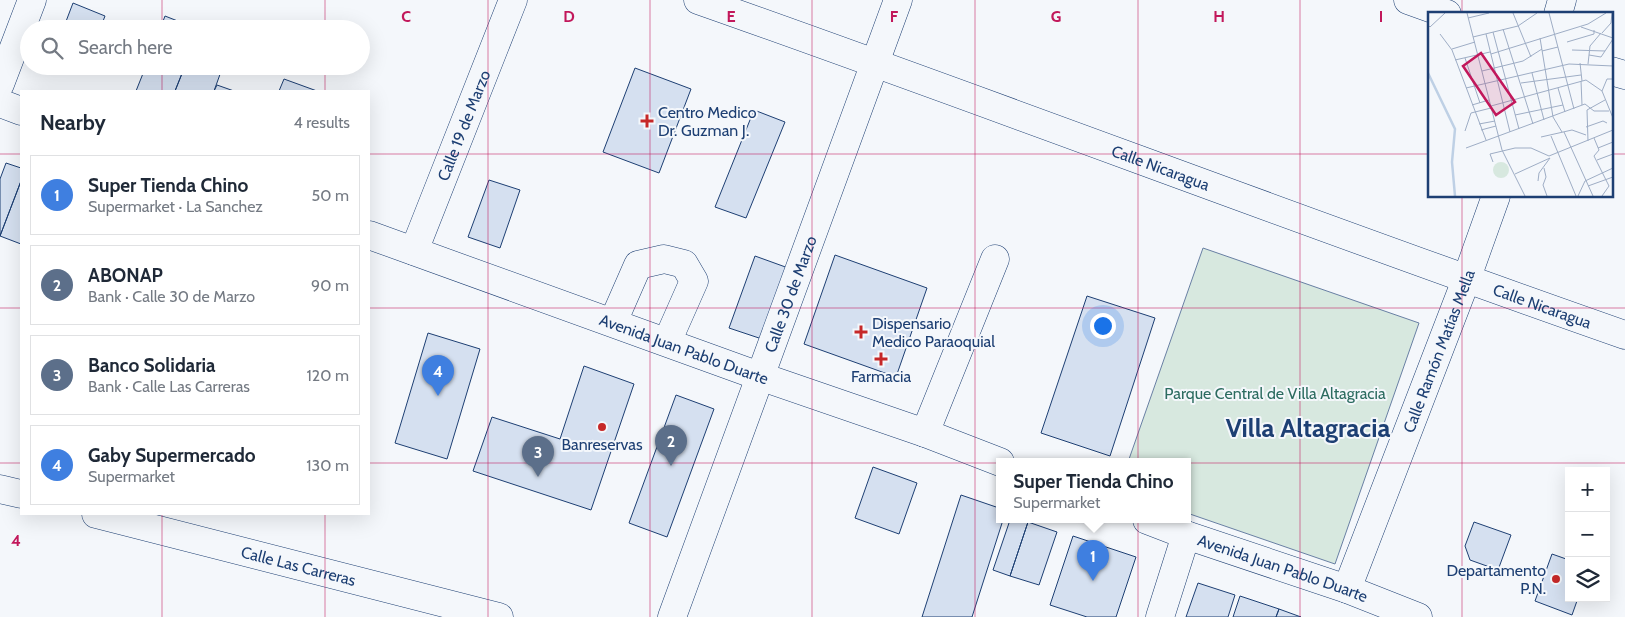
<!DOCTYPE html>
<meta charset="utf-8">
<style>
:root{--surface:#fff;--page:#f6f6f7;--text:#1f2937;--muted:#747a83;--line:#e0e1e3;--accent:#c62828}
body{margin:0;font-family:Cabin,sans-serif;background:var(--page);color:var(--text)}
.controls{position:absolute;right:15px;bottom:15px;display:grid;overflow:hidden;border-radius:0px;box-shadow:0 5px 20px #0002}
.controls button{width:45px;height:45px;display:grid;place-items:center;padding:0;border:0;border-bottom:1px solid var(--line);background:var(--surface);color:var(--text);font:25px sans-serif}
.you{position:absolute;left:1102px;top:325px;width:18px;height:18px;margin:-12px;border:4px solid #fff;border-radius:50%;background:#1a73e8;box-shadow:0 0 0 8px #1a73e833}
.badge{display:grid;place-items:center;width:32px;height:32px;border-radius:50%;background:var(--accent);color:#fff;font-size:16px;font-weight:700}
.pin{position:absolute;translate:-50% -41px;filter:drop-shadow(0 1px 2px #0008)}
.pin::after{content:'';position:absolute;top:26px;width:18px;height:15px;background:inherit;clip-path:polygon(0 0,100% 0,50% 100%)}
.popup{position:absolute;left:996px;top:458px;width:195px;height:65px;box-sizing:border-box;display:grid;place-content:center;border-radius:0px;background:var(--surface);filter:drop-shadow(0 1px 4px #0005);font-size:16px;white-space:nowrap;color:var(--muted)}
.popup b{font-size:19px;color:var(--text)}
.popup::after{content:'';position:absolute;left:50%;top:100%;margin-left:-10px;border:10px solid transparent;border-top-color:var(--surface)}
.list{margin:0;padding:0;list-style:none}
h2{display:flex;justify-content:space-between;align-items:center;height:65px;margin:0;padding:0 20px;font-size:21px}
h2 small{font-size:16px;font-weight:400;color:var(--muted)}
.list li{display:grid;grid-template-columns:32px 1fr auto;gap:15px;align-items:center;box-sizing:border-box;height:80px;margin:0 10px 10px;padding:0 10px;border:1px solid var(--line);border-radius:0px}
.list b{display:block;font-size:19px;white-space:nowrap}
.list p{margin:0;font-size:16px;white-space:nowrap;color:var(--muted)}
.list em{font-size:16px;font-style:normal;color:var(--muted)}
.icon{flex:none;width:28px;height:28px;fill:none;stroke:currentColor;stroke-width:2;stroke-linecap:round;stroke-linejoin:round}
.map{position:relative;flex:none;width:1625px;height:617px;overflow:hidden}
.search{position:absolute;background:var(--surface);box-shadow:0 5px 20px #0002;left:20px;top:20px;width:350px;height:55px;display:flex;align-items:center;gap:12px;box-sizing:border-box;padding:0 18px;border-radius:28px;color:var(--muted);font-size:19px}
.panel{position:absolute;background:var(--surface);box-shadow:0 5px 20px #0002;left:20px;top:90px;width:350px;height:425px;border-radius:0px}
.map>svg:first-child{display:block}
.green{fill:#d7e8df;stroke:#687fa3}
.building{fill:#d5e0f0;stroke:#1d3f73}
.lines{fill:none;stroke-linecap:round;stroke-linejoin:round}
.minor-casing{stroke:#1d3f73;stroke-width:29}
.major-casing{stroke:#1d3f73;stroke-width:29}
.minor{stroke:#f4f7fb;stroke-width:28}
.major{stroke:#f4f7fb;stroke-width:28}
.grid{fill:none;stroke:#c2185b;stroke-width:1;stroke-opacity:0.55}
.poi-dot{fill:#c62828;stroke:#f4f7fb;stroke-width:2}
.labels{text-anchor:middle;dominant-baseline:central;stroke-width:4;stroke-linejoin:round;paint-order:stroke}
.poi-label{font-size:16px;fill:#1d3f73;stroke:#f4f7fb;text-anchor:start}
.street-label{font-size:16px;fill:#1d3f73;stroke:#f4f7fb}
.park-label{font-size:16px;fill:#2c6c60;stroke:#f4f7fb}
.town-label{font-size:26px;font-weight:bold;fill:#1d3f73;stroke:#f4f7fb}
.inset-river{fill:none;stroke:#bed0e5;stroke-width:2.5}
.inset-road{fill:none;stroke:#9eadc5;stroke-width:1}
.view{fill:#c2185b;fill-opacity:0.15;stroke:#c2185b;stroke-width:2.5}
.inset-edge{fill:none;stroke:#1d3f73;stroke-width:2.5}
.grid-label{font-size:16px;text-anchor:middle;font-weight:bold;fill:#c2185b;stroke:#f4f7fb;stroke-width:4;stroke-linejoin:round;paint-order:stroke}
</style>
<div class="map">
<svg width="1625" height="617" viewBox="0 0 1625 617">
<rect width="100%" height="100%" fill="#f4f7fb"/>
<path class="green" d="M1203 248 1419 323 1335 564 1187 513V462H1128Z"/>
<path class="building" d="M73 3 105 16 100 29H66L65 24Z
M165 16 198 29H160Z
M146 66H185L175 91H136Z
M185 66H223L214 91H175Z
M635 68 691 89 659 173 603 152Z
M284 79 317 91H279Z
M217 85 234 91H214Z
M754 110 785 122 746 218 715 207Z
M6 163 21 168V181L0 236V179Z
M489 180 520 190 500 248 468 237Z
M21 181V244L0 236Z
M835 255 927 288 896 377 804 344Z
M755 256 791 269 765 340 729 328Z
M1087 296 1155 318 1110 456 1041 433Z
M428 333 480 349 447 459 395 443Z
M584 366 634 384 591 510 473 471 492 417 560 439Z
M676 395 714 409 667 537 629 523Z
M873 467 917 483 899 534 855 518Z
M961 495 999 508V520H1003L972 617H922Z
M1010 520 1028 522 1010 576 993 570Z
M1028 522 1057 532 1039 585 1010 576Z
M1474 522 1511 535 1498 570 1470 560 1465 546Z
M1073 536 1136 557 1116 617H1087L1050 605Z
M1552 554 1569 560V598H1578L1572 615 1535 601Z
M1198 583 1235 595 1228 617H1186Z
M1240 596 1279 609 1276 617H1233Z
M1279 609 1301 617H1276Z"/>
<g class="lines">
<defs>
<g id="minor">
<path id="s1" d="M698 0C1008 109 1315 227 1625 335"/>
<path d="M1408 0 1447 14"/>
<path d="M1558 14 1562 0"/>
<path d="M1611 71 1625 75"/>
<path d="M0 84 32 0"/>
<path id="s2" d="M414 251 513 0"/>
<path d="M613 322 638 265 664 259 684 264 694 281 667 342"/>
<path d="M925 433 995 259"/>
<path d="M0 489 21 494"/>
<path id="s3" d="M96 514 499 617"/>
<path id="s4" d="M1347 589 1466 280 1496 196"/>
<path id="s5" d="M672 617 898 0"/>
<path d="M1160 617 1186 535"/>
</g>
<g id="major">
<path d="M0 103 21 111"/>
<path id="s6" d="M369 235 759 376 925 433 1000 462"/>
<path id="s7" d="M1147 520 1186 535 1347 589 1418 617"/>
</g>
</defs>
<use href="#minor" class="minor-casing"/>
<use href="#major" class="major-casing"/>
<use href="#minor" class="minor"/>
<use href="#major" class="major"/>
</g>
<path class="grid" d="M162 0V29M325 0V29M488 0V617M650 0V617M812 0V617M975 0V617M1138 0V617M1300 0V617M1462 0V14M162 66V91M325 66V91M0 154H21M369 154H1429M1611 154H1625M1462 196V617M0 308H21M369 308H1625M0 463H21M369 463H1625M162 514V617M325 514V617"/>
<g class="poi-dot">
<path d="M644.5 113.5h5v5h5v5h-5v5h-5v-5h-5v-5h5z"/>
<path d="M858.5 324.5h5v5h5v5h-5v5h-5v-5h-5v-5h5z"/>
<path d="M878.5 351.5h5v5h5v5h-5v5h-5v-5h-5v-5h5z"/>
<circle cx="602" cy="427" r="5"/>
<circle cx="1556" cy="579" r="5"/>
</g>
<g class="labels">
<g class="poi-label">
<text x="658" y="112">Centro Medico<tspan x="658" dy="18">Dr. Guzman J.</tspan></text>
<text x="872" y="323">Dispensario<tspan x="872" dy="18">Medico Paraoquial</tspan></text>
<text x="881" y="376" text-anchor="middle">Farmacia</text>
<text x="602" y="444" text-anchor="middle">Banreservas</text>
<text x="1546" y="570" text-anchor="end">Departamento<tspan x="1546" dy="18">P.N.</tspan></text>
</g>
<g class="street-label">
<text stroke="none"><textPath href="#s2" startOffset="135">Calle 19 de Marzo</textPath></text>
<text stroke="none"><textPath href="#s1" startOffset="492">Calle Nicaragua</textPath></text>
<text stroke="none"><textPath href="#s5" startOffset="344">Calle 30 de Marzo</textPath></text>
<text stroke="none"><textPath href="#s1" startOffset="898">Calle Nicaragua</textPath></text>
<text stroke="none"><textPath href="#s6" startOffset="335">Avenida Juan Pablo Duarte</textPath></text>
<text stroke="none"><textPath href="#s4" startOffset="255">Calle Ramón Matías Mella</textPath></text>
<text stroke="none"><textPath href="#s3" startOffset="209">Calle Las Carreras</textPath></text>
<text stroke="none"><textPath href="#s7" startOffset="144">Avenida Juan Pablo Duarte</textPath></text>
</g>
<g class="park-label">
<text x="1275" y="393">Parque Central de Villa Altagracia</text>
</g>
<g class="town-label">
<text x="1308" y="428">Villa Altagracia</text>
</g>
</g>
<g transform="translate(1428 12)">
<rect width="185" height="185" fill="#f4f7fb"/>
<path d="M65 158a8 8 0 1 1 16 0a8 8 0 1 1-16 0Z" fill="#d7e8df"/>
<path class="inset-river" d="M0 61 27 117 24 150 27 184"/>
<path class="inset-road" d="M39 1 74 138 97 184M85 1 103 45M121 1 146 97M40 6 61 1M0 13 2 15 17 1M153 15 185 26M75 17 105 112M65 20 91 117M174 21 183 11 184 1M12 22 24 38 58 128M58 22 82 120M45 25 90 14 109 1M112 26 125 105 134 120M139 30 166 22V18M24 37 47 30M144 38 177 39M114 39 130 35M63 42 160 12 178 1M161 43 173 45 185 27M37 46 52 91M27 48 62 40M152 51 154 69M160 52 162 34 173 21M54 59 95 49 114 37M104 61 116 108M153 69 154 93M93 71 153 63M38 76 141 52 185 54M130 76 137 100M174 79 179 67H185M44 93 61 88M63 94 158 68 174 79 185 106M87 103 135 93M51 112 67 109M158 115 175 109 179 111M53 118 68 114M37 119 43 101 63 96M136 120 165 184M123 124 148 184M113 125 144 118 158 123M166 126 171 138 166 144 181 174 174 184M160 129 159 98 177 88M38 136 157 92 166 99H181M170 136 185 130M121 144 185 118M169 148 185 142M65 150 62 142 87 136H103L121 144M116 156 118 165 115 173 119 184M87 162 122 146M110 169 111 161 122 146M160 174 185 165M150 184 157 169 185 156"/>
<path class="view" d="M53 41 87 90 68 103 35 54Z"/>
<rect width="185" height="185" class="inset-edge"/>
</g>
<g class="grid-label">
<text x="406" y="22">C</text>
<text x="569" y="22">D</text>
<text x="731" y="22">E</text>
<text x="894" y="22">F</text>
<text x="1056" y="22">G</text>
<text x="1219" y="22">H</text>
<text x="1381" y="22">I</text>
<text x="16" y="546">4</text>
</g>
</svg>
<div class="controls">
<button>+</button>
<button>−</button>
<button><svg class="icon" aria-label="layers" viewBox="0 0 24 24"><path d="M12 4l9 5-9 5-9-5zM3 14l9 5 9-5"/></svg></button>
</div>
<div class="you"></div>
<div class="pin badge" style="left:1093px;top:581px;background:#3f7fe0">1</div>
<div class="popup"><b>Super Tienda Chino</b>Supermarket</div>
<div class="pin badge" style="left:671px;top:466px;background:#5c6f8a">2</div>
<div class="pin badge" style="left:538px;top:477px;background:#5c6f8a">3</div>
<div class="pin badge" style="left:438px;top:396px;background:#3f7fe0">4</div>
<div class="search"><svg class="icon" aria-label="search" viewBox="0 0 24 24"><circle cx="10" cy="10" r="6"/><path d="M15 15l6 6"/></svg>Search here</div>
<section class="panel">
<h2>Nearby<small>4 results</small></h2>
<ul class="list">
<li><span class="badge" style="background:#3f7fe0">1</span><div><b>Super Tienda Chino</b><p>Supermarket · La Sanchez</p></div><em>50 m</em></li>
<li><span class="badge" style="background:#5c6f8a">2</span><div><b>ABONAP</b><p>Bank · Calle 30 de Marzo</p></div><em>90 m</em></li>
<li><span class="badge" style="background:#5c6f8a">3</span><div><b>Banco Solidaria</b><p>Bank · Calle Las Carreras</p></div><em>120 m</em></li>
<li><span class="badge" style="background:#3f7fe0">4</span><div><b>Gaby Supermercado</b><p>Supermarket</p></div><em>130 m</em></li>
</ul>
</section>
</div>
